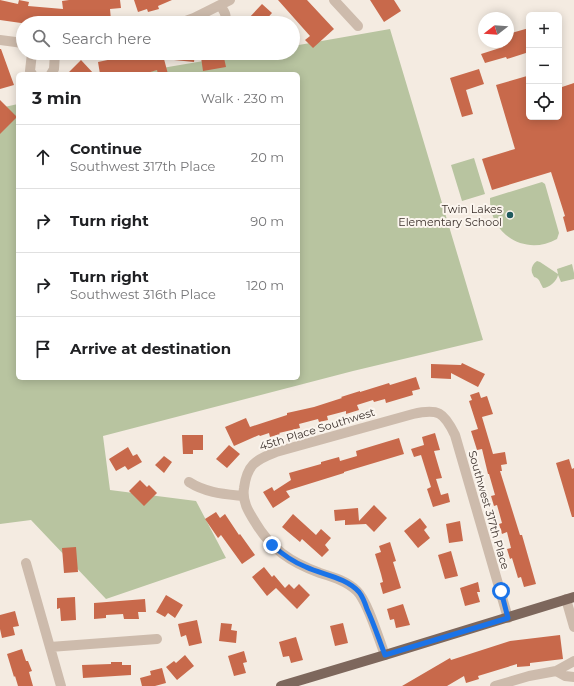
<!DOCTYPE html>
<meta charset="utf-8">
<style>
:root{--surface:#fff;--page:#f6f6f6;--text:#202124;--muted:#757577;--line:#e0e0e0}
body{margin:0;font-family:Montserrat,sans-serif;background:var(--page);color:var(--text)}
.controls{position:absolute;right:12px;top:12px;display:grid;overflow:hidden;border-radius:6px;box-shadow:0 2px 10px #0003}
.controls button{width:36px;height:36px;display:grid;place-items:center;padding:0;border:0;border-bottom:1px solid var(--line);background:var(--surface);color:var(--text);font:20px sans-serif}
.compass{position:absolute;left:478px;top:12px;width:36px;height:36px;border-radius:50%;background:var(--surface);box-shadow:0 2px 10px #0003;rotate:253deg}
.stop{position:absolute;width:12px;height:12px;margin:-9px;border:3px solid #1a73e8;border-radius:50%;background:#fff}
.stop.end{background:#1a73e8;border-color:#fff;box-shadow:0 1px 4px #0008}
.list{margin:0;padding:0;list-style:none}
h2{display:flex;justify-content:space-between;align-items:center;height:52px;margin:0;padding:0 16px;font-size:17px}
h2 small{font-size:13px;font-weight:400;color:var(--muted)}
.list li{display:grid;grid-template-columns:26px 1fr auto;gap:12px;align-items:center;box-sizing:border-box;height:64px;padding:0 16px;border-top:1px solid var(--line)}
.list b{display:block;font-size:15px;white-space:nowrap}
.list p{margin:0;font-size:13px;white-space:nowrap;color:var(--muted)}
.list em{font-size:13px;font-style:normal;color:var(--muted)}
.icon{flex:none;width:22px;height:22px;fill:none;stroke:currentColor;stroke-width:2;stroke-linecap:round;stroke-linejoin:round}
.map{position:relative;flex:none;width:574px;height:686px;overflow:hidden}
.search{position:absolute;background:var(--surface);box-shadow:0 2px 10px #0003;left:16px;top:16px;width:284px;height:44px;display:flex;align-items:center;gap:10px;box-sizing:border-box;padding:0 14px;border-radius:22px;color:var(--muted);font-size:15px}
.panel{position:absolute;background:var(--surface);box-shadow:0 2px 10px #0003;left:16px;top:72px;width:284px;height:308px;border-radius:6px}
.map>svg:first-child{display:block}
.green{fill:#b8c4a0}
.building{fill:#c8694b}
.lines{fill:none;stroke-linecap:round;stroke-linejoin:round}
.minor{stroke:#cdbbac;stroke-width:10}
.major{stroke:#7d675c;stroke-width:10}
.route{stroke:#1a73e8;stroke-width:5}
.poi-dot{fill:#1f5a5e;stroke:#fbf5ee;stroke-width:1.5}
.labels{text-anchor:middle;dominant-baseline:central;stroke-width:4;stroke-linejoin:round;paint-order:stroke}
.poi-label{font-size:11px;fill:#3b302b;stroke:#fbf5ee;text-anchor:end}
.street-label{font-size:11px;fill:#3b302b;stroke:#fbf5ee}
</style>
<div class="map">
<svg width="574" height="686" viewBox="0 0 574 686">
<rect width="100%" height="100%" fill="#f4ebe1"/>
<path class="green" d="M390 29 483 340 353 371 103 436 110 490 196 501 226 558 106 599 31 520 0 524V108L18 104V378H298V74H140L168 67 251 53H293V46Z
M474 158 485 194 462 201 451 165Z
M542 182 545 184 559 233 557 239C525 257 489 234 490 198Z
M537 261 540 262 558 274 557 269 572 264 574 273V279L561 282 558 275C557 281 549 288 543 288 541 285 540 281 538 279 535 276 535 279 533 275 530 270 532 264 537 261Z"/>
<path class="building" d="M0 0 18 4 19 0 29 2 28 6 63 9 62 1 69 0H120L121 8 110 9 111 20 100 22V20L76 23H35L25 22V23H21L0 20Z
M134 0H172L158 6 159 9 148 12 147 9 138 12Z
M278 0H307L334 29 313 48 305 40 310 36Z
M370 0H394L401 11 384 22Z
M262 4 272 13 263 23H252L248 19Z
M529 28V52L507 59 506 57 485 63 481 54 503 47 502 42H508V34Z
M0 49H1L14 85 0 89Z
M141 53H195L194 62 164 59 168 74H158L157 70 144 74H100L98 62Z
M223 53 226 67 203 71 201 57Z
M81 60 94 74H67Z
M479 69 484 84 466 90 473 114 462 117 450 78Z
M527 76 529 83V117H559V88L574 83V230L567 232 563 217 565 216 551 172 492 190 482 159 515 149 496 85Z
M0 100 17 117 0 134Z
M462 363 485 374 478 387 451 373V379L431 378V364L461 365Z
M416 377 420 389 412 391 413 395 386 403 385 399 374 402 373 400 357 405 359 410 346 414V411L327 416 328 420 319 422 318 419 299 424 300 428 279 433 280 434 270 437 269 433 260 436 259 435 234 446 225 427 246 418 250 427 287 415V413L314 407 342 398 341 397 360 391V392L389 383 390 385Z
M479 392 481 398 487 396 493 414 482 417 493 454 505 452 507 464 501 465 502 471H500L520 535H522L536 584 524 587 521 577 518 578 512 558 510 559 507 549 511 548 507 532 502 534 499 524 502 523 497 505 494 506 491 496 495 495 489 474H488L482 449 477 450 471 431 478 429 469 401 472 400 470 395Z
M435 433 440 450 434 451 442 478 436 479 441 495 448 493 450 502 433 507 427 489 431 487 421 455 414 457 411 449 424 445 422 437Z
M182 435H203V450H193V454H183Z
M399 438 404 454 344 472V473L286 491 290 497 273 508 263 492 272 487 274 491 291 480 289 473 321 464V462L339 457 340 461 357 456 356 451Z
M229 445 240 454 227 468 216 459Z
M128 447 133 456 137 454 142 462 128 470 125 466 116 471 109 459Z
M164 456 172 462 164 473 155 465Z
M569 459 572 469 574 468V517H572L556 463Z
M140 480 147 487 149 485 157 493 144 506 129 491Z
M374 505 387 518 374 532 366 524 345 525V520L335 521 334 510 358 508 359 521Z
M216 512 220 518 225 514 239 535 240 534 255 555 242 564 221 535 218 538 205 519Z
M293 514 316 535 321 529 331 538 325 545 329 550 322 557 302 539 300 542 282 527Z
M420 518 427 527 424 530 430 538 418 548 404 531Z
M460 521 463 541 449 543 446 524Z
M390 542 396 561 393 562 401 588 383 594 380 583 383 582 381 574 375 554 381 552 379 546Z
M76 547 78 572 64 573 62 548Z
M451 551 458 576 445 579 438 555Z
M264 567 272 577 274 575 285 588 289 584 294 589 299 584 310 595 297 609 276 588 267 596 252 577Z
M478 582 480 592H477L480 602 465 606 460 588Z
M166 595 183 605 175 618 168 613 165 617 156 612Z
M75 597 76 620 61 621 60 608 57 609V598Z
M145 599 146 612H138L139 619H124L123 614 106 615V618L94 619V603Z
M403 604 410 625 396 628 394 619 390 620 387 609Z
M15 611 19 626 13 627 15 635 2 638 0 629V615Z
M197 620 202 643 189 646 186 635 181 637 178 624Z
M221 623 232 624 231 630 237 631 236 643 219 641Z
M343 623 348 643 335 646 330 626Z
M560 635 563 659 530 663V666L517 667V664L478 676 479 679 466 683 464 676 447 686H402L450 658 451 660 510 641Z
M296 637 303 660 291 663 289 656 283 657 279 642Z
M22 649 26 661H28L32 671 29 672 33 686H18L15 676 14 677 7 654Z
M244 651 247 662 243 663 246 673 234 676 228 656Z
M185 655 194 666 177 680 166 667 174 661 176 663Z
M111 662H122V665H131V675L83 678 82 665 111 664Z
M162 668 166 683 155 686H142L140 678 151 675 150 671Z"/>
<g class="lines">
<path class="minor" d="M334 0 358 26
M220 5C224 11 228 16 224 23
M180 23 194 18 230 0
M0 40 23 43
M32 74 30 71 32 53
M51 74 54 69 55 53
M189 482C206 493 225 494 243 496
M26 563 61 686
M566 599 574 627
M50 647 157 639
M385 655C379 640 368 602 357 591 347 581 333 577 320 573 290 562 271 549 255 522 248 511 242 501 244 488 247 465 255 460 276 452L413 414C438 408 444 412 455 435L508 618
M556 671 565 676 574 677
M495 686 529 676 556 671 574 661"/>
<path class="major" d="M281 686 385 655 574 597"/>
</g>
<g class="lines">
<path class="route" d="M272 545C282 554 293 562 306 567 323 575 345 577 359 592 363 597 365 603 367 609 374 624 379 640 385 655L508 618 501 591"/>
</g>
<circle class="poi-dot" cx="510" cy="215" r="4"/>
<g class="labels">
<g class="poi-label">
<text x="502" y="209">Twin Lakes<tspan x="502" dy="13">Elementary School</tspan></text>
</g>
<g class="street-label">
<text transform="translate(317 429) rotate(-17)">45th Place Southwest</text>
<text transform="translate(489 510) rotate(74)">Southwest 317th Place</text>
</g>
</g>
</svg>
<div class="controls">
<button>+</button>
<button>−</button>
<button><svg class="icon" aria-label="locate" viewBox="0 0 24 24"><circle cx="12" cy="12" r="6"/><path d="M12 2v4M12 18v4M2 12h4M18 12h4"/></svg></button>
</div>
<svg class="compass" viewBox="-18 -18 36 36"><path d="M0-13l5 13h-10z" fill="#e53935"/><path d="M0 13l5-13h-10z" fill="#757577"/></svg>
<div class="stop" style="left:501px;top:591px"></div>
<div class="stop end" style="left:272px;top:545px"></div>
<div class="search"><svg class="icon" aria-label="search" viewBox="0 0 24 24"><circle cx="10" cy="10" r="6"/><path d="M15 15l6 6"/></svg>Search here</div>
<section class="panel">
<h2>3 min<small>Walk · 230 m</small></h2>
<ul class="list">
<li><svg class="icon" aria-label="ahead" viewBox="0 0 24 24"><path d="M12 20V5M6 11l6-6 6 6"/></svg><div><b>Continue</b><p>Southwest 317th Place</p></div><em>20 m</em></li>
<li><svg class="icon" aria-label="right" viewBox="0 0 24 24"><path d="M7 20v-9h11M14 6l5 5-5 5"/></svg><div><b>Turn right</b></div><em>90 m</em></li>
<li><svg class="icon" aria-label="right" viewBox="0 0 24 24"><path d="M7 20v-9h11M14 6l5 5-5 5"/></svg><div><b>Turn right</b><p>Southwest 316th Place</p></div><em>120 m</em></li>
<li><svg class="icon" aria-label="arrive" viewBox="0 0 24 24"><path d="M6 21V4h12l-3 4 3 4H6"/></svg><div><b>Arrive at destination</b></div></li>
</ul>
</section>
</div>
